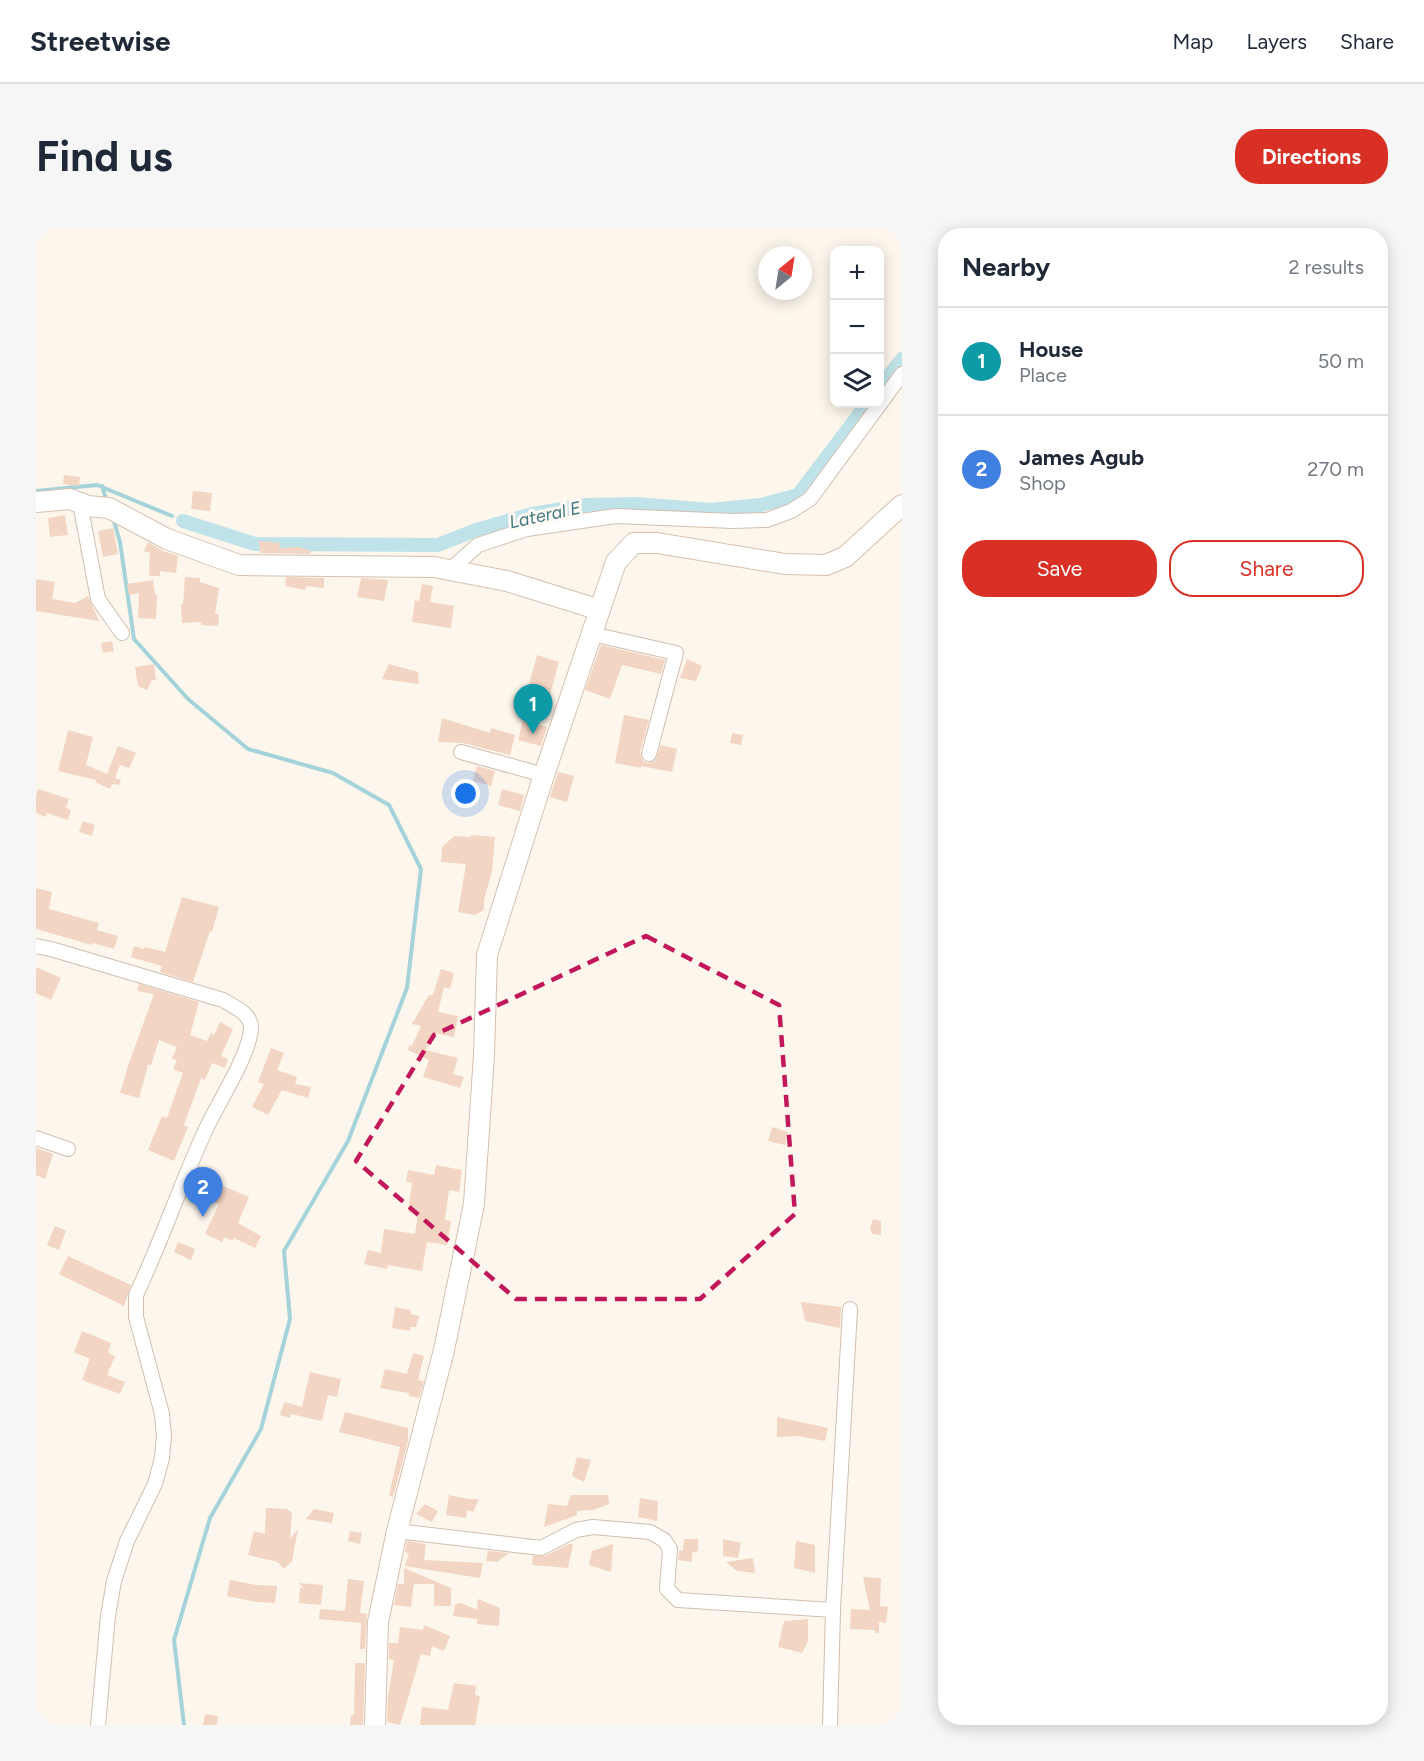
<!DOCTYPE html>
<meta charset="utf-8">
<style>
:root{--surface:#fff;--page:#f6f6f7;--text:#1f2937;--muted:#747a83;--line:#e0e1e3;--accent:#d93025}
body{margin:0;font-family:Figtree,sans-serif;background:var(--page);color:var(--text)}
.controls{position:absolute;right:18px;top:18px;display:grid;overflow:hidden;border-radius:12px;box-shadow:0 3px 15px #0003}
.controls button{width:54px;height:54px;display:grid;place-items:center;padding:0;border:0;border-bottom:2px solid var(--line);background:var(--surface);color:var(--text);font:30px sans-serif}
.compass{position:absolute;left:722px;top:18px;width:54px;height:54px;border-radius:50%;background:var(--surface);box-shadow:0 3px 15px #0003;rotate:30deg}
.you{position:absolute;left:430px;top:566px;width:21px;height:21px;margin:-15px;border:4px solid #fff;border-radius:50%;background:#1a73e8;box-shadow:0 0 0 9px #1a73e833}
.badge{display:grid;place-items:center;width:39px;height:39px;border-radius:50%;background:var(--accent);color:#fff;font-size:20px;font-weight:700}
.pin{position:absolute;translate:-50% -50px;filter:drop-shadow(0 2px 3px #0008)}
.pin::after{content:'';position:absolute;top:32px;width:21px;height:18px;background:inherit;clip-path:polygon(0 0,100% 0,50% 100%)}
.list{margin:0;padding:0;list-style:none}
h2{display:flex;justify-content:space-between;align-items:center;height:78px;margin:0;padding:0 24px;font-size:26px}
h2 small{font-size:20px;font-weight:400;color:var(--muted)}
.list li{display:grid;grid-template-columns:39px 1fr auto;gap:18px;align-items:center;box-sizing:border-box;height:108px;padding:0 24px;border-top:2px solid var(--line)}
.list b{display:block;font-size:22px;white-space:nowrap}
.list p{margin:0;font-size:20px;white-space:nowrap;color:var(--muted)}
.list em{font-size:20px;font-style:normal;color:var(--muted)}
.actions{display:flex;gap:12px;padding:18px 24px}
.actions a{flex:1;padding:14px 0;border:2px solid var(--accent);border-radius:24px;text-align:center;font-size:21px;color:var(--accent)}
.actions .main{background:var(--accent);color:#fff}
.icon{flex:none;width:33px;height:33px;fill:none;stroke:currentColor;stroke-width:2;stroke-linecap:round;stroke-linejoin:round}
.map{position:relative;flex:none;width:866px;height:1497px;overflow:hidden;border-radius:24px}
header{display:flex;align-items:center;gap:36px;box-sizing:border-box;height:84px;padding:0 30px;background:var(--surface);border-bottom:2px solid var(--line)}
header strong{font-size:28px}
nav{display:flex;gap:33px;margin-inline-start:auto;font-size:21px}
.intro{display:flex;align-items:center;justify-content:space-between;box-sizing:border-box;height:144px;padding:0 36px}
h1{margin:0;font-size:42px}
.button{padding:15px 27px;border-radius:24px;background:var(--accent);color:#fff;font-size:21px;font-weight:700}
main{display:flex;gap:36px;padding:0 36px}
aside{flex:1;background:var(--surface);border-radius:24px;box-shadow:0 3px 15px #0003}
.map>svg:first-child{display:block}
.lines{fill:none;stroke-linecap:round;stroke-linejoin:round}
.stream{stroke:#a5d3da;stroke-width:4}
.canal{stroke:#bfe3e8;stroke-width:14}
.building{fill:#f3d5c3}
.street-casing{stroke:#d1beb0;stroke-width:16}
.secondary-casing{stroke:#d6c0b0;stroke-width:22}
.street{stroke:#fff;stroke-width:14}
.secondary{stroke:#fff;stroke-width:20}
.marked{fill:none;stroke:#c2185b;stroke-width:4.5;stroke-dasharray:12 8;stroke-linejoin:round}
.labels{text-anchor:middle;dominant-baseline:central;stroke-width:6;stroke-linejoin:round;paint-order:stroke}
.water-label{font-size:18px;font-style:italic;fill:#437c86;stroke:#fffaf3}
</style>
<header>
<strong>Streetwise</strong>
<nav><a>Map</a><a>Layers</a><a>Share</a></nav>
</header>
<div class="intro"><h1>Find us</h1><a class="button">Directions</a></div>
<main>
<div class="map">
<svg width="866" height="1497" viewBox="0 0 866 1497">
<rect width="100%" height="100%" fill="#fdf6ec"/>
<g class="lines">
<path class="stream" d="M66 258 71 274
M0 263 61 257 136 288
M77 290 84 314 98 411 152 471 212 521 297 545 353 577 385 641 371 760 312 913 248 1023 254 1091 225 1201 174 1290 138 1412 148 1497"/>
<path class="canal" d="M844 159 866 131
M147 293 219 316 402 317 440 302 496 286 551 277 600 276 674 282 725 277 762 267 831 176"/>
</g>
<path class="building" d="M28 247 44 249 43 258 27 256Z
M157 263 176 265 174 283 155 281Z
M29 287 32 307 14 309 12 290Z
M77 300 82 326 67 329 62 303Z
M223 313 244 315 243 320 263 319 275 323 274 326 224 325Z
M112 314 125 322 142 328 140 345 124 343V348H113L114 325 108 323Z
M149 349 164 350V354L183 360 179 386H183L182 398 165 397 166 394 146 395 145 376H147Z
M250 349 288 350V360L270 358 269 362 249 358Z
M325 350 352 352 348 373 321 369Z
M0 351 19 354 16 371 39 375 52 368 63 393 0 383Z
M117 352 119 367H121L120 391 102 390 103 365 93 367 91 356Z
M386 356 397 358 394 374 418 378 415 400 376 394 379 372 383 373Z
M76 413 78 423 67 425 65 415Z
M565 417 629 432 625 446 586 437 574 471 549 462Z
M501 427 523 434 512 474 490 468Z
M651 431 666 438 660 453 644 450Z
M118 436 120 452H116L111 462 102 458 99 439Z
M353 436 382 444 383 456 346 451Z
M588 487 613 492 604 524 605 529 607 533 611 535 619 533 625 517 641 521 636 544 605 538V540L579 535Z
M406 490 454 505 455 500 479 507 474 527 427 515 402 514Z
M487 492 511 499 505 518 482 512Z
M32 502 57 509 50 537 71 546 82 518 100 525 93 540 84 537 79 550 85 552 83 557 76 556 74 561 59 554 60 552 22 543Z
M696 505 707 507 705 517 694 515Z
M441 538 459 543 455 558 437 553Z
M522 544 538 548 531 574 514 569Z
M2 561 33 571 30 580 35 582 32 592 11 585 10 589 0 585V567Z
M466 561 488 567 484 583 462 577Z
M47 593 59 597 56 608 43 604Z
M435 607 459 609 456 643 448 672V682L439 687 422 684 430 636 405 634 406 619 418 608 435 609Z
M0 660 16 664 13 681 63 695 61 702 82 708 78 721 57 715 56 717 0 701Z
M146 669 183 679 176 704 174 703 157 754 124 744 126 738 95 729 98 718 108 721 109 719 129 724Z
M0 739 25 750 15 772 0 765Z
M405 741 418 745 414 761 408 759 402 784 422 788 418 809 399 805 390 822 422 830 417 846 428 849 424 860 387 849 393 832 372 822 373 817 376 818 385 798 376 796 393 767H397Z
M103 756 163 774 154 807 171 813 175 805 178 807 184 794 197 801 185 828 192 831 189 840 176 835 169 852 165 850 148 897 152 899 138 933 112 922 126 888 131 890 147 845 137 841 141 832 136 831 141 819 123 812 115 837H112L103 870 84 865 93 835 118 766 101 763Z
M235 820 248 825 241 842 261 849 259 856 275 859 272 870 246 862 232 887 216 879 228 856 222 854Z
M736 899 752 904 749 917 732 913Z
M0 920 17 926 9 951 0 947Z
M400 937 426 942 423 964 413 962 409 992 415 993 411 1017 391 1014 386 1043 352 1037 351 1041 328 1036 332 1022 345 1025 348 1001 379 1006 382 986 372 984 376 955 370 953 372 942 398 947Z
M178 954 213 969 202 995 225 1008 219 1020 198 1010 196 1013 188 1009 186 1014 169 1006 183 976 171 971Z
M837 991 845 993V1007L836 1006 834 1000Z
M19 998 30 1003 23 1022 11 1017Z
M142 1014 159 1021 155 1032 138 1024Z
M32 1028 95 1057 88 1078 23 1046Z
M765 1074 805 1079 804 1100 769 1093Z
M359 1079 375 1082V1086L383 1088 380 1099H374V1103L356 1100Z
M46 1103 75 1115 72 1125 79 1128 71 1147 89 1154 84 1166 46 1152 54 1131 38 1124Z
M377 1125 388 1128 382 1152 388 1153 383 1170 373 1168V1165L344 1160 349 1141 371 1146Z
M274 1144 305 1151 301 1169 292 1167 286 1193 255 1186 254 1190 244 1187 248 1174 266 1179Z
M309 1184 372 1200V1213L357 1269 353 1267 364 1219 303 1204Z
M741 1189 792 1200 789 1213 762 1208 741 1209Z
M541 1229 555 1232 548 1254 536 1248Z
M413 1267 432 1271H443L437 1284 431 1282 430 1290 410 1287Z
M535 1267H572L573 1276 557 1282 541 1283V1287L508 1299 512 1276 531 1278Z
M604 1270 622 1273 621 1293 602 1289Z
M389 1276 402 1283 396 1294 380 1286Z
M230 1280 251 1281 256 1285 254 1311 262 1301 256 1333 248 1341 242 1334 212 1327 218 1303 229 1306Z
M278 1281 298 1285 296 1295 270 1291Z
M314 1303 326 1305 324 1316 312 1313Z
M648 1311H662V1323L656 1325V1334L642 1332 643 1323 647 1322Z
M687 1311 705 1315 702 1330 687 1328Z
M371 1313 390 1316 388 1332 447 1335 444 1350 369 1338 373 1326 369 1324Z
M760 1313 779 1317V1345L758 1340Z
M533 1316H537L532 1340 496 1337 497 1328H509Z
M577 1316 575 1344 553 1337 556 1323Z
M452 1323 473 1325 461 1334 450 1333Z
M717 1330 719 1345 701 1343 690 1334Z
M368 1340 415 1360V1378H398V1356H378L375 1379 358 1377 362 1356H368Z
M827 1349 845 1350 844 1378 852 1379 850 1395 843 1394V1405H839V1402L814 1401 815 1381 834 1382Z
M312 1351 328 1353 324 1385 331 1386 329 1421H324L325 1395 283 1391 284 1381 309 1383Z
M194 1352 220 1357 241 1358 239 1375 221 1374 191 1368Z
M262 1355 287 1357 285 1377 263 1375 264 1360H268Z
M442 1371 464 1380 463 1398 441 1396V1391L417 1388 419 1376 425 1375 441 1382Z
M772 1391V1413L766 1425 742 1419 748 1393Z
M388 1397 414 1408 408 1423 396 1418 394 1428 385 1426 364 1497 351 1494 352 1469 358 1432 353 1431V1415H362L364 1399 387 1402Z
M319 1435H329L327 1497H314L315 1487H318Z
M418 1455 440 1458 439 1467 444 1468 439 1497H384L386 1479 412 1482Z
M169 1486 182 1488 181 1497H167Z"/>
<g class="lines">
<defs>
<path id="street" d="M44 275 62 371 86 405
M414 342 442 317 491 301 580 288 697 293 731 292 755 283 774 271 866 146
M556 406 640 425 613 526
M425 524 508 547
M0 718 15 721 187 772C198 779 215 785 215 800 214 826 182 875 170 901 145 955 126 1012 100 1067V1089L126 1186 128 1208 126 1230 119 1256 91 1313 78 1353 72 1388 62 1497
M0 910 32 921
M361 1303 505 1320 540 1302 557 1299 614 1304 628 1312 634 1321 631 1361 642 1372 797 1382 794 1497
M797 1382 814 1081"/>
<path id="secondary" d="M0 274 34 271 52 278 73 280 131 311 203 337 398 339 471 353 564 382
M339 1497 342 1394 361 1303 408 1122 438 976 448 827 451 727 508 547 580 334 598 315H621L749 336 790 337 809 329 866 277"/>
</defs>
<use href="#street" class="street-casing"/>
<use href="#secondary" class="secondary-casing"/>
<use href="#street" class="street"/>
<use href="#secondary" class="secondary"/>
</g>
<path class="marked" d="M610 708 743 777 759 986 664 1071H480L320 933 398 807Z"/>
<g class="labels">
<g class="water-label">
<text transform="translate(509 287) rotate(-12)">Lateral E</text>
</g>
</g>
</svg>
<div class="controls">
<button>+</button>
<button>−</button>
<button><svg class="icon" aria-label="layers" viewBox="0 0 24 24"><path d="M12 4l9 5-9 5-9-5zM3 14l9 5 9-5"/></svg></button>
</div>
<svg class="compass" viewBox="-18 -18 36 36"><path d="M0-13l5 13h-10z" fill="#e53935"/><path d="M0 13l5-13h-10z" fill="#747a83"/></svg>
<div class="you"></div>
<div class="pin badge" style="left:497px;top:506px;background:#0f9aa8">1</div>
<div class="pin badge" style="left:167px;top:989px;background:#3f7fe0">2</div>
</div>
<aside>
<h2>Nearby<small>2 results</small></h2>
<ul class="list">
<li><span class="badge" style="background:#0f9aa8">1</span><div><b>House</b><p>Place</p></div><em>50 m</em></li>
<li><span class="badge" style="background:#3f7fe0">2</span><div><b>James Agub</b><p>Shop</p></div><em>270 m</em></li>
</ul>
<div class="actions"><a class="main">Save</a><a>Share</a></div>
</aside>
</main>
